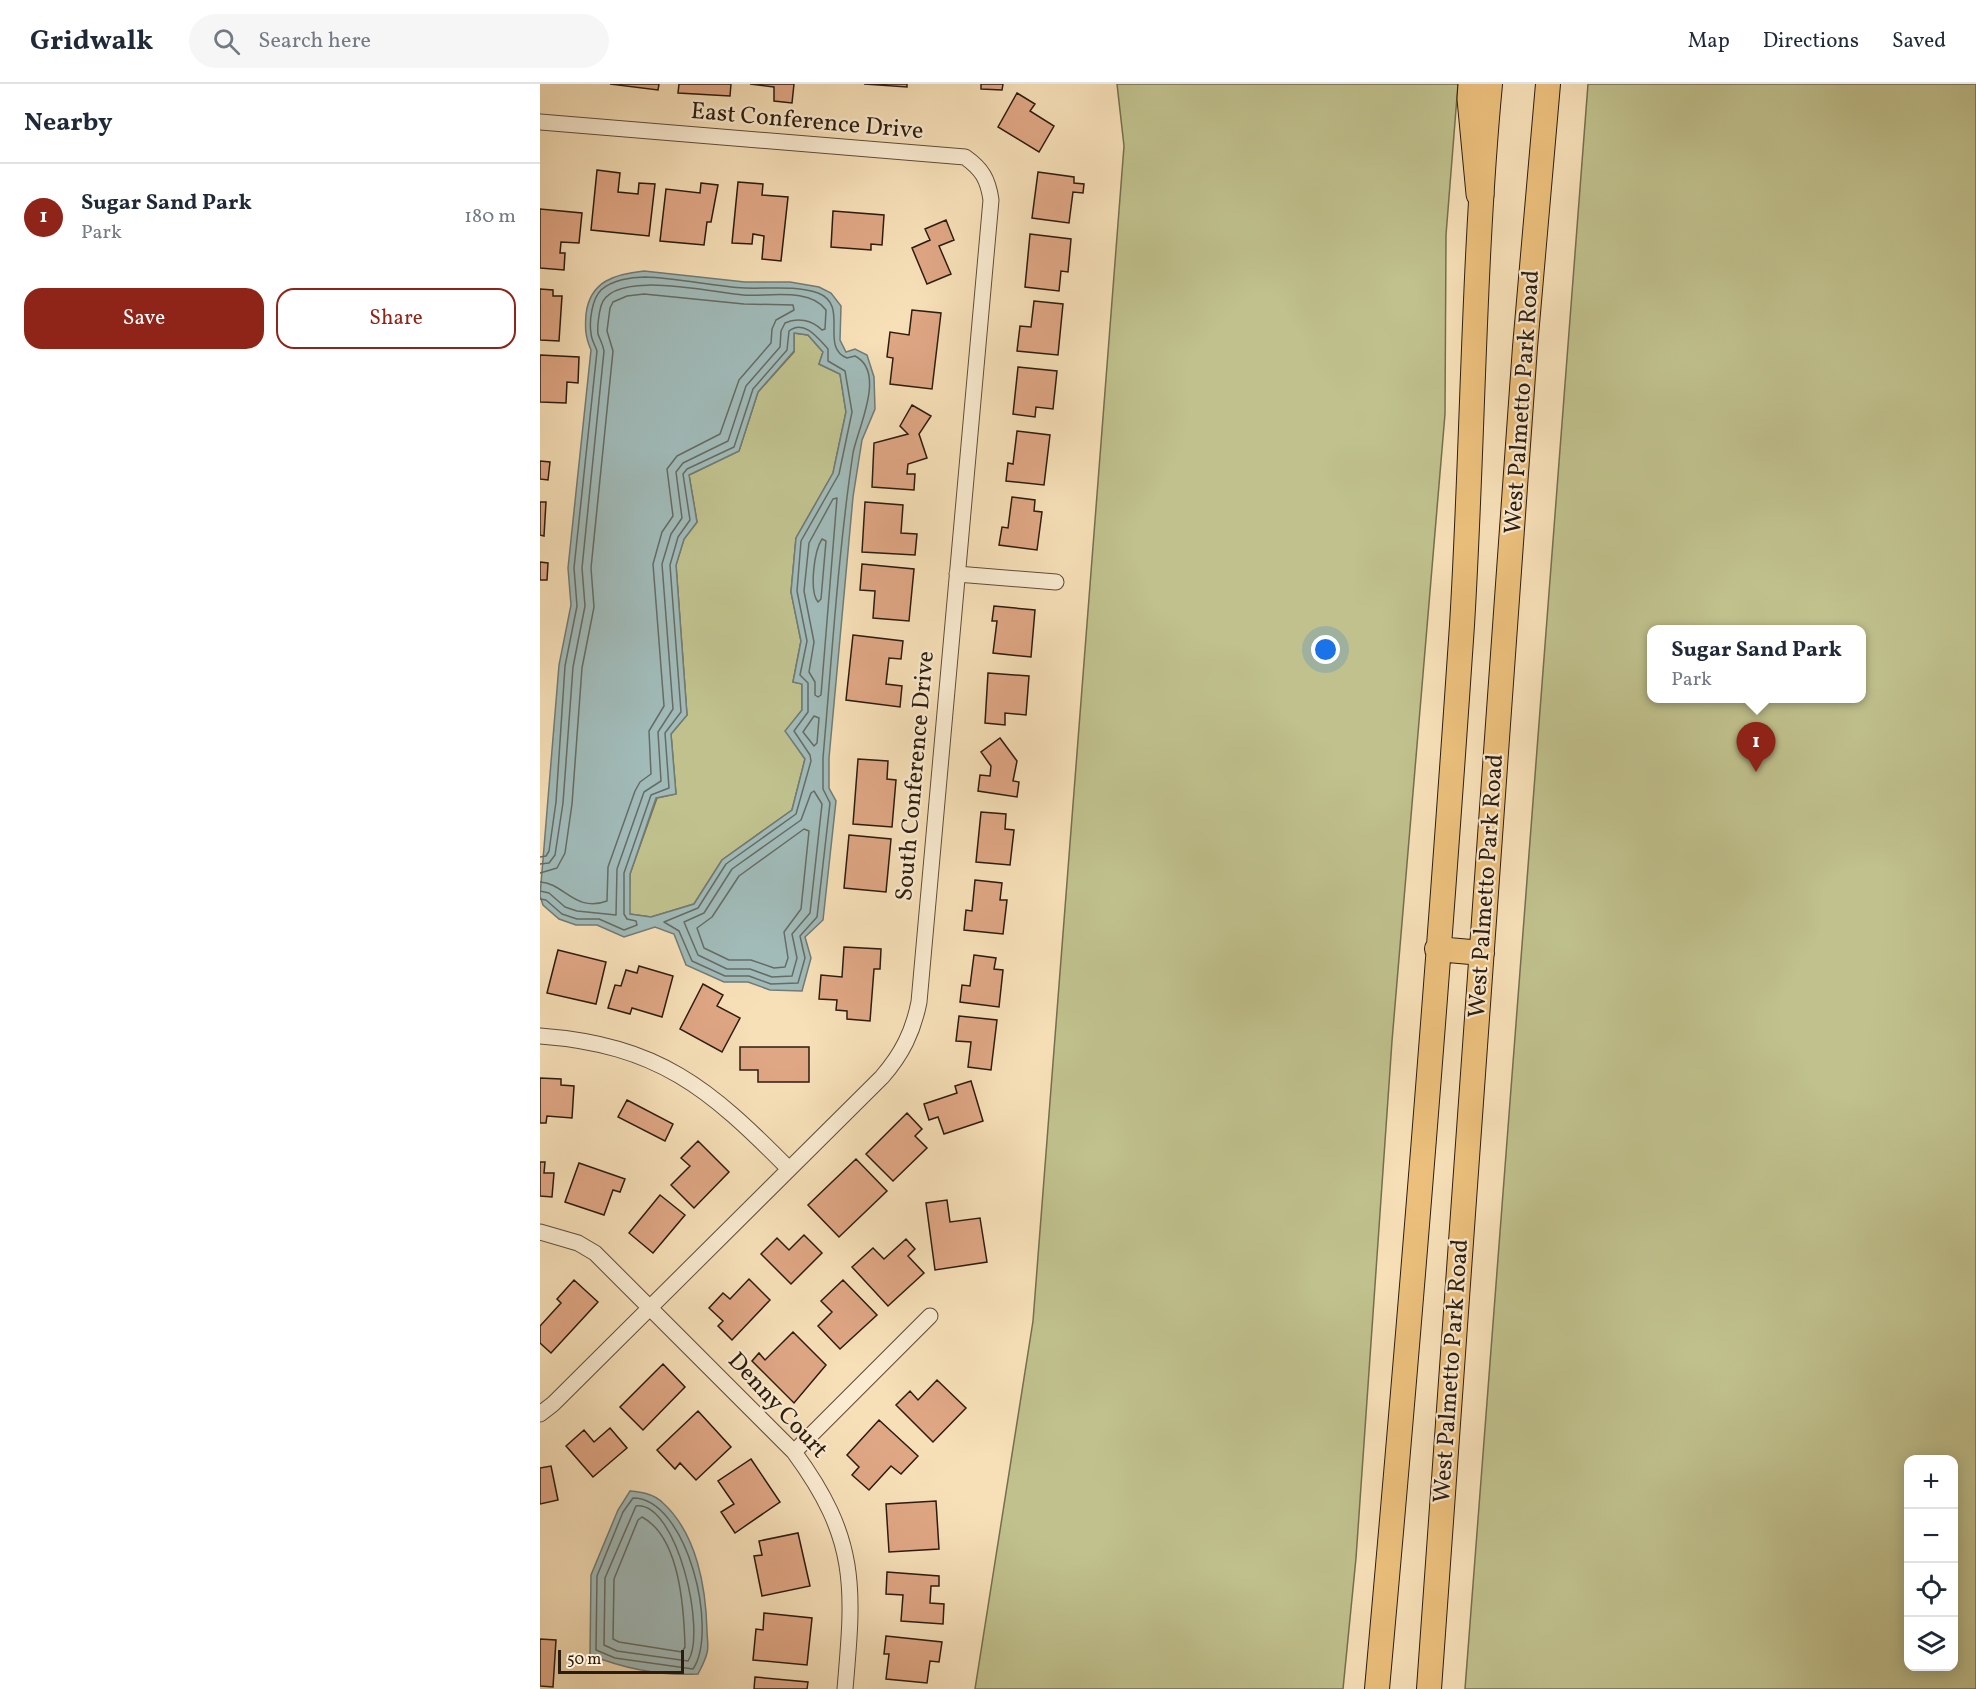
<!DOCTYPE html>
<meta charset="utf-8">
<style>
:root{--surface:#fff;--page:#f6f6f7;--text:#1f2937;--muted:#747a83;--line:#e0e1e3;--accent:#8f2418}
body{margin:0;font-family:Vollkorn,serif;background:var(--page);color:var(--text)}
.controls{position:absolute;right:18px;bottom:18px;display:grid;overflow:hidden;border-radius:12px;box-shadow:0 3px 15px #0003}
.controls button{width:54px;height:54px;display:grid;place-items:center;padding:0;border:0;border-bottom:2px solid var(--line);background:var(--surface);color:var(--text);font:30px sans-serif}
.scale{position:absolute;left:18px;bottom:15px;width:126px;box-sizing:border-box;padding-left:6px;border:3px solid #2c1c0f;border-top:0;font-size:16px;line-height:21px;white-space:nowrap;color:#2c1c0f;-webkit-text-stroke:4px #faebd1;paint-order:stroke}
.you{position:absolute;left:786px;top:566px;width:21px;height:21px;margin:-15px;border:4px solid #fff;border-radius:50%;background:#1a73e8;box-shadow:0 0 0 9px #1a73e833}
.badge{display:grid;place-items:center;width:39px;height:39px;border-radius:50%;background:var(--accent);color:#fff;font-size:20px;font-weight:700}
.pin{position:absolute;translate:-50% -50px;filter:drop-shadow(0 2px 3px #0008)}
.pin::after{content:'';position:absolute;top:32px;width:21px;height:18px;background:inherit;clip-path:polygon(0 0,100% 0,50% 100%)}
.popup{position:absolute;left:1107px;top:541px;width:219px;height:78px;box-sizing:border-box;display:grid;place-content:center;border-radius:12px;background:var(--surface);filter:drop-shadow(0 2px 4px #0005);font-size:20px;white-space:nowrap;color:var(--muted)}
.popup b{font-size:22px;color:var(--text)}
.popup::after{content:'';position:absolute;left:50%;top:100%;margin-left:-12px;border:12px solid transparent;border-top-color:var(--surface)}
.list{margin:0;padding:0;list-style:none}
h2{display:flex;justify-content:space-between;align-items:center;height:78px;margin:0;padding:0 24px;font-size:26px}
h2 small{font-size:20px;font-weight:400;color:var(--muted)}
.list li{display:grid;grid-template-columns:39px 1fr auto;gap:18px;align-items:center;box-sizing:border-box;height:108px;padding:0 24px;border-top:2px solid var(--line)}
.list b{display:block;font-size:22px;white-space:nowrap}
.list p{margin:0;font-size:20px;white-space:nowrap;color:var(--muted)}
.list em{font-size:20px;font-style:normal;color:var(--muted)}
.actions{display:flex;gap:12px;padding:18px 24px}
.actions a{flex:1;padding:14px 0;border:2px solid var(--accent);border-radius:18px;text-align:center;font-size:21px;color:var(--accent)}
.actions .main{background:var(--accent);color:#fff}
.icon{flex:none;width:33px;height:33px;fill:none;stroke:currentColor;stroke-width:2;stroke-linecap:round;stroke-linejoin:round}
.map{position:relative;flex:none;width:1436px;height:1605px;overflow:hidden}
header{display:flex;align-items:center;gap:36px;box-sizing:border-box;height:84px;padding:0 30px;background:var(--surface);border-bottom:2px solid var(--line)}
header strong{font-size:28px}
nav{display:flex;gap:33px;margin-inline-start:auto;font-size:21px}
.search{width:420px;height:54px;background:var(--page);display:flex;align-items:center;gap:15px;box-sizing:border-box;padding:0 21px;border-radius:33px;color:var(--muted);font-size:22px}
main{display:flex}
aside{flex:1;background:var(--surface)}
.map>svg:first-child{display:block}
.green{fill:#c0c18d;stroke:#766e4e;stroke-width:1.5;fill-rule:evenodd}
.water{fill:#a1bbb9;stroke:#727b75;stroke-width:1.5;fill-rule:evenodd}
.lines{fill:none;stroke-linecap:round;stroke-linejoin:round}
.shore{stroke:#666c64;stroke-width:1.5}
.building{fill:#e0a785;stroke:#2c1c0f;stroke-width:1.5}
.minor-casing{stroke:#5f4d39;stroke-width:17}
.primary-casing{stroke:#2c1c0f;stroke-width:26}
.motorway-casing{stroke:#2c1c0f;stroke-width:29}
.minor{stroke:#faebd1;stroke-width:15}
.primary{stroke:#ecc07c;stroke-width:24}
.motorway{stroke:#ecc07c;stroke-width:27}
.labels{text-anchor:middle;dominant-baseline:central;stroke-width:4.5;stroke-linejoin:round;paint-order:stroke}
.street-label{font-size:24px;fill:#2c1c0f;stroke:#faebd1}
</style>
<header>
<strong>Gridwalk</strong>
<div class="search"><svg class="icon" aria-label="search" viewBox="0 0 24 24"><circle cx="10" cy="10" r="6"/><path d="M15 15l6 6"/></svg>Search here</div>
<nav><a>Map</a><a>Directions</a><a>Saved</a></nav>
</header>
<main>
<aside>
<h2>Nearby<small></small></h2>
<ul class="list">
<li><span class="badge">1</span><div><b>Sugar Sand Park</b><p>Park</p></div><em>180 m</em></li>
</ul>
<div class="actions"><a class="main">Save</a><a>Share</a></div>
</aside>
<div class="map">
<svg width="1436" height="1605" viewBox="0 0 1436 1605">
<rect width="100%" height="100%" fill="#f7e0b8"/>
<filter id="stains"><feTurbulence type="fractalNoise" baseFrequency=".00333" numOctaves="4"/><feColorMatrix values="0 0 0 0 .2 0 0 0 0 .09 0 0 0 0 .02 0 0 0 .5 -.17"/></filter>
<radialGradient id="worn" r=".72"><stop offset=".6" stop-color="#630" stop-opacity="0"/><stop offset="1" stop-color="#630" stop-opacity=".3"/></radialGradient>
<path class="green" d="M577 0H918L906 151 905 330 852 957 816 1474 803 1605H435L493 1237 584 62Z
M1048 0H1436V1605H925ZM1111 546H1321V614H1111ZM1368 1376H1414V1582H1368Z
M254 249 268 251 283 268 279 280 300 290 306 328 293 389 256 454 251 508 261 557 253 598 262 600V626L246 647 265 675 252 726 182 776 154 820 111 833 89 830 90 790 117 714 136 710 131 650 147 631 136 481 144 455 157 438 149 391 199 367 218 308 254 268Z"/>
<path class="water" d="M104 187 205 198H250L279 203 291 209 301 222 300 256 306 268 315 265 327 271 334 293 335 325 322 356 313 413 289 674V704L296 717 283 836 265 853 271 874 262 907 230 906 208 898H184L146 881 134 850 115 843 84 853 57 841H36L19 835 3 821 0 812 19 581 31 521 28 484 51 266C45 252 45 244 46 230 50 197 75 190 104 187ZM254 249 268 251 283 268 279 280 300 290 306 328 293 389 256 454 251 508 261 557 253 598 262 600V626L245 647 265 675 252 726 182 776 154 820 111 833 90 830V790L116 714 136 710 131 650 147 631 136 481 144 455 157 438 149 391 199 367 218 308 254 267Z
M90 1407C102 1408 114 1410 123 1419 157 1450 166 1504 167 1547 167 1554 169 1563 167 1569 165 1577 161 1584 158 1590 122 1592 83 1584 50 1571L51 1491 78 1426Z"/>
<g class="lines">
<path class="shore" d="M297 414 281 611 278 613 275 611V598L269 588 274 558 264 507 269 459 293 415Z
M282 455 286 457 281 515 278 518C269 507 274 467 282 455Z
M274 632 279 634 277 659 274 662 263 648Z
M274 707 282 720 270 829 252 850 257 874 252 892 232 893 210 885H187L158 871 144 838 164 829 192 785 261 736 271 709Z
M264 745 269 747 261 825 244 848 248 874 245 883 234 884 211 876H189L164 864 157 844 172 833 199 792Z
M0 773 6 772 9 767 16 718 25 582 37 522 34 484 57 267C55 261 51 255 51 249 49 237 52 215 61 206 72 196 91 193 105 193 138 194 172 202 205 204 229 205 255 201 278 209 310 221 279 263 307 274L315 272C347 288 317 346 313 369 298 470 292 572 283 674V705L290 719 277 833 260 852 265 874 258 899 231 900 209 892H185L152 877 139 847 124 838 158 824 186 780 256 730 271 677 270 671 254 647 268 628V599L260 591 267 557 257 507 261 457 299 390 312 328 305 287 288 277V265C278 254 264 235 249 247L247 266 213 305 194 363 147 385 143 390 150 436 138 453 130 481 141 628 125 649 129 704 111 711 84 789V830L87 835 96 837 97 841 84 846 59 835H37L22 830 6 816 0 815
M0 780 9 779 15 771 23 719 33 583 45 522 42 484 64 267C63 260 60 256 58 250 57 243 59 229 61 222 71 184 174 209 203 211 227 213 270 203 286 226L285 245 282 246C272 236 257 233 245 239L241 247 240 263 206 302 188 357 143 379 136 388 142 434 131 450 122 480 133 625 118 648 121 697 104 708 77 785 76 831 37 827 25 823 9 809 0 807
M0 789 17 784 25 769 32 720 42 584 54 523 51 484 73 267 67 247 70 224 73 218 87 212 104 210 204 220 253 221 254 226 236 236 232 245 231 259 199 296 180 350 137 372 127 385 133 432 122 448 113 480 124 622 109 647 111 690 100 698 95 707 68 783 67 817C35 829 24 799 0 798
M93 1414C147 1414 179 1547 153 1585L75 1574 56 1566 57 1492 83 1428Z
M96 1422C137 1417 167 1549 148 1577L77 1567 64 1561 65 1494Z
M102 1433C140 1453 144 1525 145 1563L142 1568 79 1558 73 1555 74 1495 98 1436Z"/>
</g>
<path class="building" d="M70 0H119L118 6Z
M139 0H191L190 12 138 9Z
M210 0H254L252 19 234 17V3Z
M324 0H367V3Z
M441 0H463L462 6 441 5Z
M477 9 495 20 490 27 514 42 499 68 458 43Z
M57 86 80 89 78 108 98 110 99 99 115 100 109 152 51 146Z
M498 88 534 93V99L544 100 543 109 533 108 529 139 492 134Z
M198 98 223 100 222 111 248 113 241 177 222 175 224 152 213 150 212 160 192 159Z
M161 99 178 101 171 138H167L164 161 120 157 126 105 160 109Z
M0 125 42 129 39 159 21 158 20 169H25L24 186 0 184Z
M293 127 344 131 342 161 331 160V166L291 163Z
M406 136 414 156 399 162 411 190 387 200 372 164 390 156 385 145Z
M490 150 531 155 528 188 521 187 519 207 485 203Z
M0 205 13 206V212H22L19 257 0 256Z
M494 217 523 220 518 271 477 267 480 242 491 243Z
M372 226 401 229 392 305 350 300 353 274 347 273 350 248 369 251Z
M0 271 39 273 38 299 27 298 26 319 0 318Z
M478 283 517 287 513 325 496 323 495 333 473 330Z
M372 321 391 332 379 350 387 374 368 380 367 390H375L374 406 332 403 334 359 368 350 360 342Z
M477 347 510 351 504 401 466 397 468 379 473 380Z
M0 377 10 378 8 396 0 395Z
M472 413 495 416 494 427 502 428 497 466 459 461 462 443 468 444Z
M0 418H6L4 452 0 451Z
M325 418 363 421 361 449 377 450 375 471 322 468Z
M0 478 8 479 7 496H0Z
M322 480 374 485 369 537 333 534 335 507 320 506Z
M454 522 495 526 491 573 453 569 457 537H452Z
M313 551 363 557 361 575 349 574 346 600 362 602 360 623 306 616Z
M448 589 489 592 486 631 465 629V641L445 639Z
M460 654 477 677 473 697 479 698 477 713 438 707 440 691 450 692 451 682 441 668Z
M318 675 348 677 347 695 356 696 352 743 313 740Z
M441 728 466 730 465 745 474 746 470 781 436 778Z
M309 751 351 755 346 808 304 804Z
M435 796 462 799 460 816H467L463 850 424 846 426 826 432 827Z
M304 863 341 865 340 885H334L330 937 307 935V927L296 926 297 916 279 915 281 891 302 893Z
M18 866 66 878 56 920 7 909Z
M434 871 456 874 454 885 463 886 459 923 420 918 422 901 430 902Z
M99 882 133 892 122 933 92 924 90 930 68 924 75 901 81 902 86 886 97 889Z
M163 900 183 911 177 922 200 934 182 968 140 945Z
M419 932 457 936 451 986 428 983 431 958 416 957Z
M200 963H269V998H218V986H200Z
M0 994 21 995V1001L34 1002 32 1034 7 1032 6 1039H0Z
M431 997 443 1037 404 1050 398 1033 389 1036 384 1020 417 1009 415 1002Z
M87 1016 133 1040 125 1057 78 1033Z
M367 1029 382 1045 375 1052 387 1064 353 1097 326 1070Z
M158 1057 189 1088 154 1124 131 1101 150 1082 141 1074Z
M316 1075 347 1107 299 1153 268 1121Z
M0 1078H5L4 1089H14L12 1113 0 1112Z
M39 1079 85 1095 80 1108 73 1106 64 1131 25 1118Z
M120 1111 145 1131 113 1169 89 1149Z
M407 1116 410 1138 440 1134 447 1178 395 1186 386 1119Z
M264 1151 282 1169 251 1200 221 1170 237 1154 249 1166Z
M366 1155 375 1165 368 1172 384 1189 348 1222 312 1183 333 1164 344 1175Z
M209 1195 230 1216 192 1256 178 1242 183 1237 169 1224 183 1209 190 1215Z
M34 1196 58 1218 11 1269 0 1259V1242L21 1219 17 1215Z
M303 1196 337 1231 300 1265 278 1242 292 1228 281 1217Z
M253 1248 286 1281 254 1319 212 1277 219 1269 225 1276Z
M123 1280 145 1303 103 1346 80 1323Z
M397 1296 426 1324 393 1358 356 1321 370 1307 378 1316Z
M158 1327 191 1363 156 1396 140 1379 135 1385 117 1366Z
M339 1336 378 1372 361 1390 351 1382 329 1406 312 1391 319 1383 307 1371Z
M70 1344 87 1364 53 1393 26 1362 44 1346 54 1358Z
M211 1375 240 1418 195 1449 181 1428 194 1420 178 1397Z
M11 1382 18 1416 0 1420V1384Z
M396 1417 399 1465 349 1468 346 1420Z
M258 1449 270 1502 222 1512 214 1472 222 1471 219 1457Z
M347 1488 399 1492V1502H391L390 1519 404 1520 403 1540 361 1537 363 1511 346 1510Z
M224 1529 272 1534 267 1581 213 1576 216 1545 223 1546Z
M346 1552 402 1558 399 1578 390 1577 387 1599 346 1595 349 1570H344Z
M0 1555 16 1556 13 1603 0 1602Z
M215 1593 268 1598 267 1605H214Z"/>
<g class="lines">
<defs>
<path id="minor" d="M0 38 425 73C442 85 448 95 451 116L379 918C373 948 362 970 342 993L13 1320 0 1330
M417 490 516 498
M0 952C119 961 169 1004 249 1085
M0 1148 38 1159 55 1169 254 1368C318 1455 314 1502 305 1605
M254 1368 390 1232"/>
<path id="primary" d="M897 865 942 869
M837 1605C869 1251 898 896 922 541 933 361 933 180 950 0
M889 1605 985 263 1008 0"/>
<path id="motorway" d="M932 0 931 15 940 110"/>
</defs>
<use href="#minor" class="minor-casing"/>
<use href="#primary" class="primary-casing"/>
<use href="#motorway" class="motorway-casing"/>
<use href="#minor" class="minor"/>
<use href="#primary" class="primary"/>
<use href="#motorway" class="motorway"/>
</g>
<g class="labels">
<g class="street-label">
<text transform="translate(267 38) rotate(5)">East Conference Drive</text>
<text transform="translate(983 318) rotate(-86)">West Palmetto Park Road</text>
<text transform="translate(376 692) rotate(-85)">South Conference Drive</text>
<text transform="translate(947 802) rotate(-86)">West Palmetto Park Road</text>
<text transform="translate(912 1287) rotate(-86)">West Palmetto Park Road</text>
<text transform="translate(237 1322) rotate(47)">Denny Court</text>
</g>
</g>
<rect width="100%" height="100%" filter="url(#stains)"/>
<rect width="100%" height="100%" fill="url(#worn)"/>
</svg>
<div class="controls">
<button>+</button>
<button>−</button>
<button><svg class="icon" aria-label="locate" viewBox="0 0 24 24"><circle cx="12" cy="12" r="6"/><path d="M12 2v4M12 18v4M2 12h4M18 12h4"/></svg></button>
<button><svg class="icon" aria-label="layers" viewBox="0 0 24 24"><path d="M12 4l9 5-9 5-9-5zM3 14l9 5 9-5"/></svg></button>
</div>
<div class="scale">50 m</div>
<div class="you"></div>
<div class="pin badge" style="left:1216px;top:688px">1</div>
<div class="popup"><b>Sugar Sand Park</b>Park</div>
</div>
</main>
